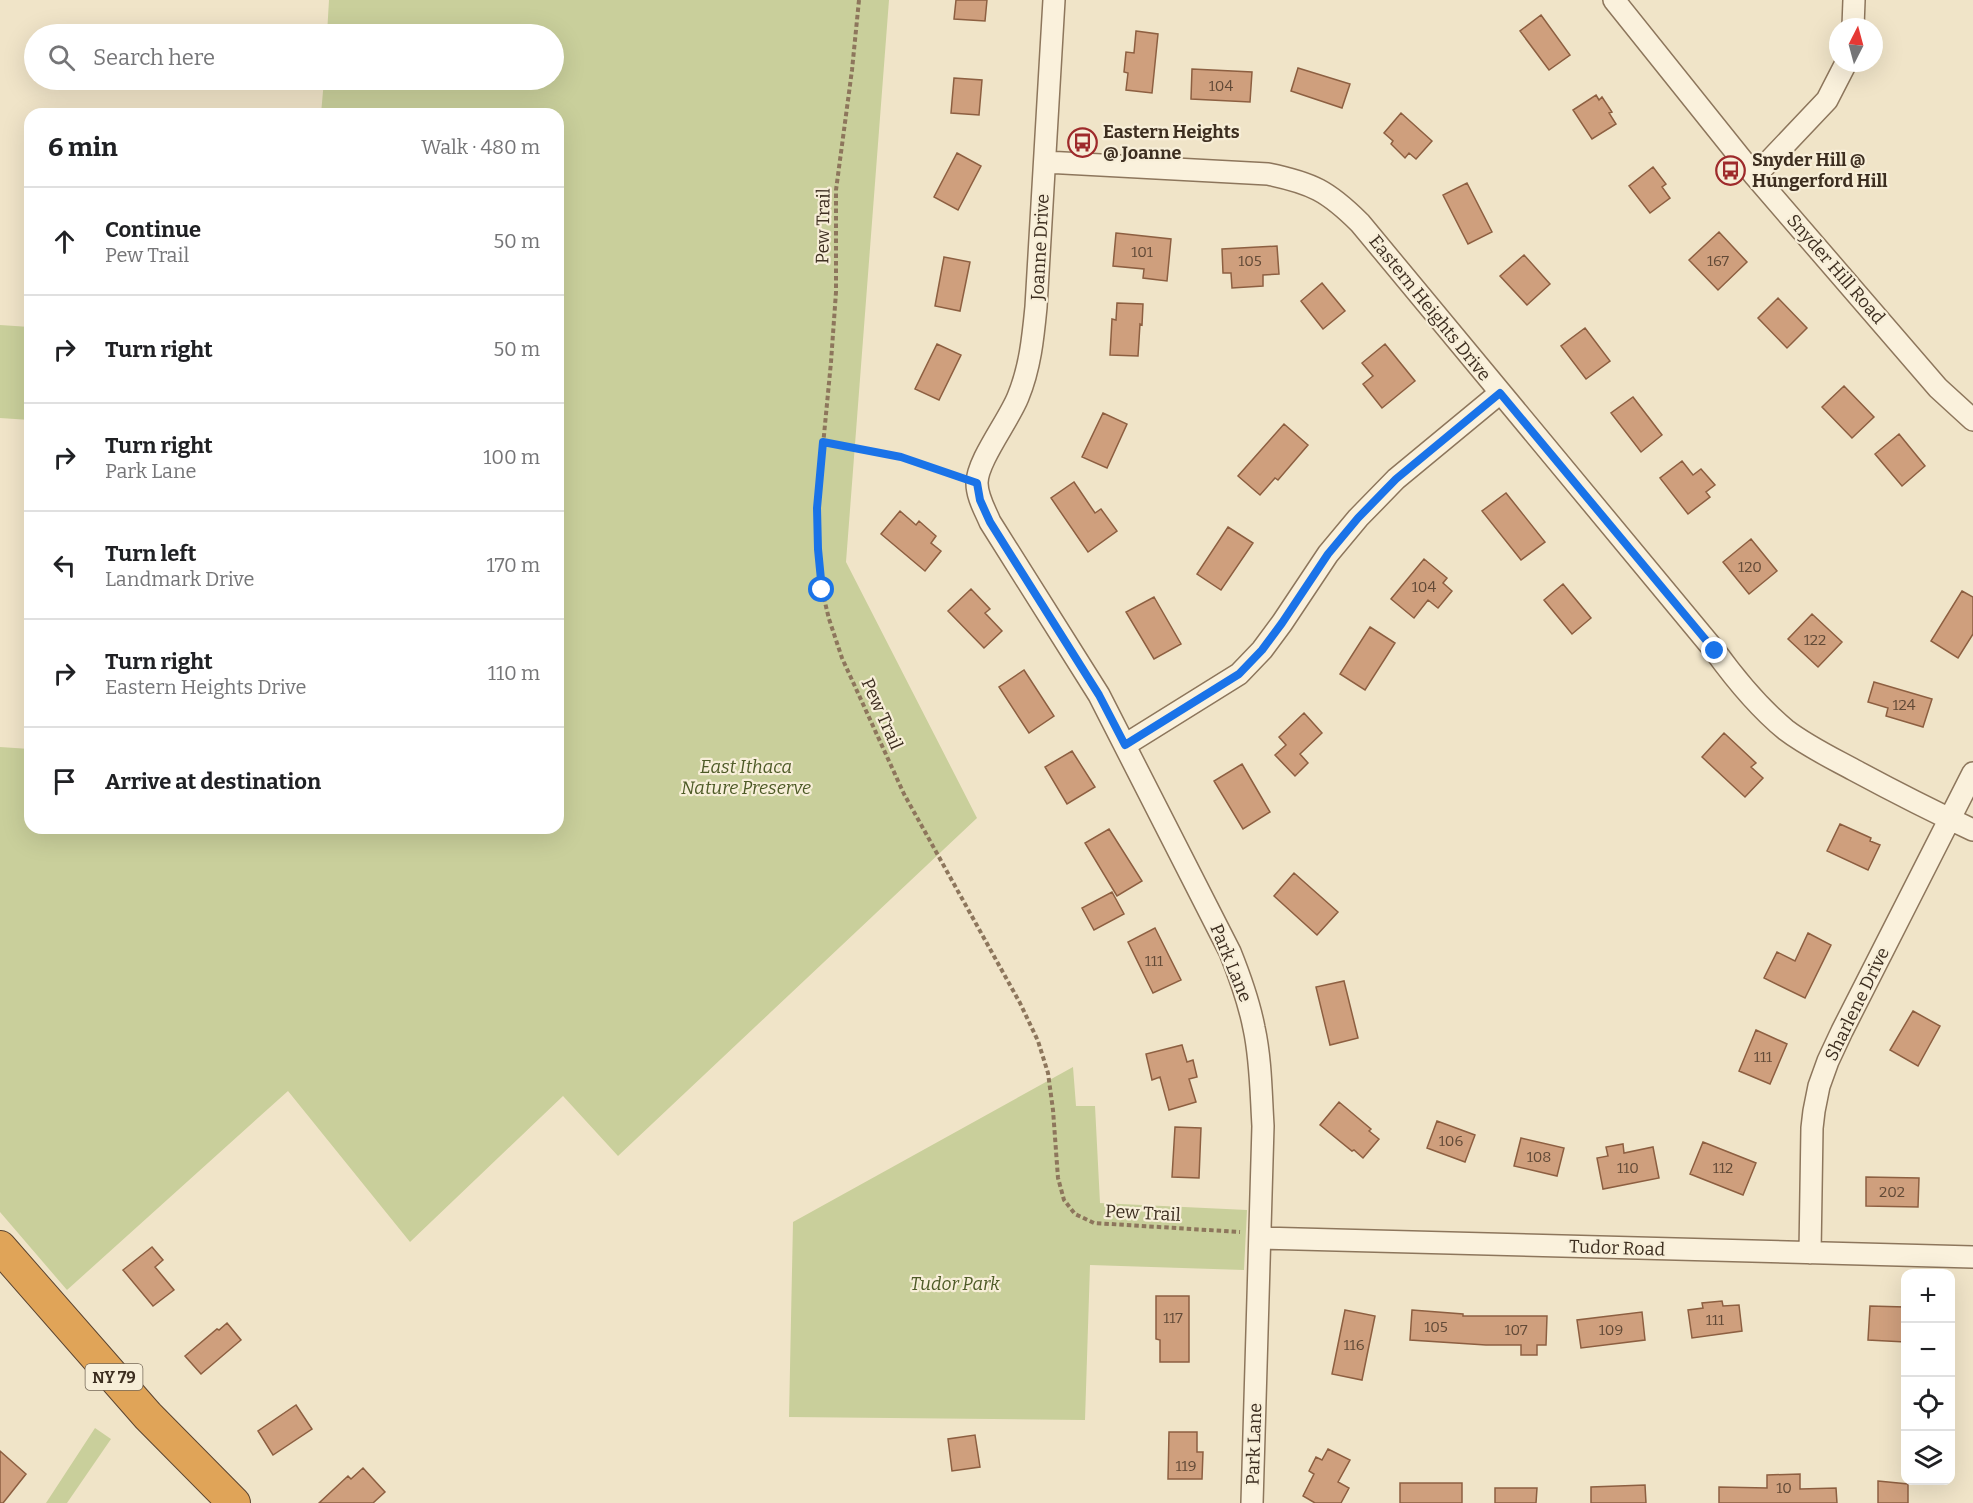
<!DOCTYPE html>
<meta charset="utf-8">
<style>
:root{--surface:#fff;--page:#f6f6f6;--text:#202124;--muted:#757577;--line:#e0e0e0}
body{margin:0;font-family:Bitter,serif;background:var(--page);color:var(--text)}
.controls{position:absolute;right:18px;bottom:18px;display:grid;overflow:hidden;border-radius:12px;box-shadow:0 6px 24px #0002}
.controls button{width:54px;height:54px;display:grid;place-items:center;padding:0;border:0;border-bottom:2px solid var(--line);background:var(--surface);color:var(--text);font:30px sans-serif}
.compass{position:absolute;left:1829px;top:18px;width:54px;height:54px;border-radius:50%;background:var(--surface);box-shadow:0 6px 24px #0002;rotate:6deg}
.stop{position:absolute;width:18px;height:18px;margin:-14px;border:4px solid #1a73e8;border-radius:50%;background:#fff}
.stop.end{background:#1a73e8;border-color:#fff;box-shadow:0 2px 6px #0008}
.list{margin:0;padding:0;list-style:none}
h2{display:flex;justify-content:space-between;align-items:center;height:78px;margin:0;padding:0 24px;font-size:26px}
h2 small{font-size:20px;font-weight:400;color:var(--muted)}
.list li{display:grid;grid-template-columns:39px 1fr auto;gap:18px;align-items:center;box-sizing:border-box;height:108px;padding:0 24px;border-top:2px solid var(--line)}
.list b{display:block;font-size:22px;white-space:nowrap}
.list p{margin:0;font-size:20px;white-space:nowrap;color:var(--muted)}
.list em{font-size:20px;font-style:normal;color:var(--muted)}
.icon{flex:none;width:33px;height:33px;fill:none;stroke:currentColor;stroke-width:2;stroke-linecap:round;stroke-linejoin:round}
.map{position:relative;flex:none;width:1973px;height:1503px;overflow:hidden}
.search{position:absolute;background:var(--surface);box-shadow:0 6px 24px #0002;left:24px;top:24px;width:540px;height:66px;display:flex;align-items:center;gap:15px;box-sizing:border-box;padding:0 21px;border-radius:33px;color:var(--muted);font-size:22px}
.panel{position:absolute;background:var(--surface);box-shadow:0 6px 24px #0002;left:24px;top:108px;width:540px;height:726px;border-radius:18px}
.map>svg:first-child{display:block}
.green{fill:#c9cf9b}
.building{fill:#cf9f7d;stroke:#8d5f41;stroke-width:1.5}
.lines{fill:none;stroke-linecap:round;stroke-linejoin:round}
.minor-casing{stroke:#8d765c;stroke-width:24}
.highway-casing{stroke:#5b4430;stroke-width:34}
.path{stroke:#8d765c;stroke-width:4;stroke-dasharray:4.5 3;stroke-linecap:butt}
.minor{stroke:#faf1dc;stroke-width:21}
.highway{stroke:#e0a458;stroke-width:32}
.route{stroke:#1a73e8;stroke-width:8}
.labels{text-anchor:middle;dominant-baseline:central;stroke-width:4.5;stroke-linejoin:round;paint-order:stroke}
.number-label{font-size:15px;fill:#624a37}
.shield{fill:#f7eed8;stroke:#756857;stroke-width:1.5}
.shield-label{font-size:16px;font-weight:bold;fill:#3d2e20}
.poi-label{font-size:18px;font-weight:bold;fill:#3d2e20;stroke:#f7eed8;text-anchor:start}
.street-label{font-size:18px;fill:#3d2e20;stroke:#f7eed8}
.park-label{font-size:18px;font-style:italic;fill:#4d5a26;stroke:#f7eed8}
</style>
<div class="map">
<svg width="1973" height="1503" viewBox="0 0 1973 1503">
<rect width="100%" height="100%" fill="#f0e4c8"/>
<path class="green" d="M329 0H889L846 562 977 818 618 1156 563 1096 410 1242 288 1091 67 1290 0 1212V747L30 749V828H558V114H321L324 80H554V34H327Z
M0 325 30 327V420L0 418Z
M1073 1067 1076 1106H1095L1100 1203 1247 1210 1244 1270 1090 1265 1085 1420 789 1417 793 1222Z
M95 1428 111 1439 67 1503H46Z"/>
<path class="building" d="M956 0H987L985 21 954 19Z
M1541 15 1570 55 1549 70 1520 31Z
M1136 31 1158 34 1152 93 1126 90 1128 73 1124 72 1126 52 1134 53Z
M1298 68 1350 84 1342 108 1291 91Z
M1192 69 1252 72 1250 102 1191 99Z
M954 78 982 80 979 115 951 113Z
M1596 95 1599 100 1602 97 1612 112 1609 113 1616 124 1592 139 1573 110Z
M1401 113 1432 141 1416 159 1409 153 1405 158 1391 144 1393 141 1384 133Z
M957 153 981 166 958 210 934 197Z
M1653 167 1666 184 1662 187 1670 198 1650 213 1629 186Z
M1467 183 1492 232 1468 244 1443 195Z
M1719 232 1747 262 1718 290 1689 260Z
M1116 233 1171 239 1167 281 1143 278 1144 269 1113 266Z
M1277 246 1279 274 1263 275V286L1232 288 1231 273H1223L1222 249Z
M1524 255 1550 284 1527 305 1500 276Z
M944 257 970 262 960 311 935 306Z
M1322 283 1345 311 1323 329 1301 301Z
M1778 298 1807 328 1787 348 1758 318Z
M1117 303 1143 304 1142 325 1140 324 1138 356 1110 355 1112 319 1116 320Z
M1585 328 1610 361 1586 379 1561 346Z
M937 344 961 355 939 400 915 389Z
M1385 344 1415 381 1382 408 1363 384 1373 376 1362 363Z
M1844 386 1874 417 1852 438 1822 407Z
M1633 397 1662 435 1641 452 1611 413Z
M1103 413 1127 424 1107 468 1082 457Z
M1284 424 1308 445 1278 480 1275 478 1260 495 1238 476Z
M1899 434 1925 466 1902 486 1875 454Z
M1682 461 1693 475 1701 469 1715 485 1706 492 1710 497 1688 514 1660 478Z
M1074 482 1095 513 1101 509 1117 531 1088 552 1051 498Z
M1506 493 1545 542 1521 560 1482 511Z
M900 511 916 525 919 521 936 536 931 543 941 551 925 571 881 534Z
M1228 527 1253 543 1221 590 1197 574Z
M1751 539 1777 571 1749 594 1723 562Z
M1424 559 1447 578 1443 583 1452 591 1438 608 1428 600 1414 618 1391 599Z
M1563 584 1591 618 1572 634 1544 600Z
M971 589 990 609 985 613 1002 631 984 648 948 611Z
M1962 591 1973 597V634L1958 658 1931 641Z
M1154 597 1181 644 1154 659 1126 612Z
M1812 614 1842 642 1818 667 1788 639Z
M1370 627 1395 643 1365 690 1340 674Z
M1024 670 1054 716 1029 733 999 687Z
M1874 682 1932 699 1923 727 1886 716 1888 708 1868 702Z
M1304 713 1322 733 1300 754 1308 763 1295 776 1275 755 1286 745 1279 737Z
M1724 733 1756 763 1751 767 1763 778 1745 797 1702 757Z
M1072 751 1095 787 1067 804 1045 767Z
M1242 764 1270 812 1243 829 1214 781Z
M1840 824 1871 838 1870 841 1880 845 1868 870 1827 851Z
M1109 829 1142 881 1117 896 1085 843Z
M1294 873 1338 912 1317 935 1274 896Z
M1112 892 1124 914 1094 930 1082 908Z
M1155 928 1181 980 1153 993 1128 942Z
M1808 933 1831 945 1805 998 1764 978 1777 952 1795 961Z
M1344 981 1358 1038 1330 1045 1316 987Z
M1913 1011 1940 1026 1918 1066 1890 1050Z
M1756 1030 1787 1044 1770 1084 1739 1071Z
M1182 1045 1187 1062 1193 1060 1197 1077 1189 1079 1196 1102 1169 1110 1160 1077 1152 1080 1146 1054Z
M1339 1102 1371 1129 1369 1131 1379 1139 1363 1158 1354 1150 1352 1151 1320 1125Z
M1437 1121 1475 1135 1465 1162 1427 1148Z
M1175 1127 1201 1128 1199 1178 1172 1177Z
M1521 1138 1564 1148 1557 1176 1514 1166Z
M1703 1142 1756 1163 1743 1195 1690 1174Z
M1623 1144 1624 1153 1653 1147 1659 1178 1603 1189 1597 1158 1608 1156 1606 1147Z
M1866 1177 1919 1178 1918 1207 1866 1206Z
M152 1247 163 1260 155 1267 174 1290 153 1306 123 1270Z
M1156 1296H1189V1362H1160V1340L1156 1339Z
M1722 1301 1723 1306 1739 1305 1742 1331 1692 1338 1688 1310 1703 1308 1702 1303Z
M1870 1306 1905 1307V1342L1868 1340Z
M1345 1310 1375 1316 1362 1380 1332 1374Z
M1412 1310 1463 1314V1316H1547L1546 1345H1537V1355H1521V1345H1486L1410 1340Z
M1642 1312 1645 1340 1581 1348 1577 1320Z
M227 1323 241 1340 201 1374 185 1356 217 1329 219 1330Z
M296 1405 312 1429 273 1455 258 1431Z
M1169 1432H1197V1452H1203L1202 1479H1168Z
M975 1435 980 1467 952 1471 948 1439Z
M1328 1449 1350 1460 1338 1482 1349 1488 1341 1503H1315L1303 1496 1314 1474 1309 1471 1316 1457 1322 1460Z
M0 1451 26 1474 3 1503H0Z
M363 1468 385 1492 373 1503H319L348 1476 351 1479Z
M1800 1474V1489L1836 1488 1837 1503H1719V1487L1767 1488V1475Z
M1878 1481 1908 1484V1503H1878Z
M1400 1483H1462V1503H1400Z
M1645 1485 1646 1503H1591V1487Z
M1495 1488H1537L1536 1503H1495Z"/>
<g class="lines">
<defs>
<path id="minor" d="M1054 0 1036 307C1033 338 1030 368 1018 397 1009 420 977 461 977 483 977 497 985 510 990 522L1099 695 1230 952C1240 977 1249 1002 1254 1028 1261 1060 1261 1094 1263 1126L1252 1503
M1614 0 1755 176 1938 388 1973 420
M1853 27 1854 0
M1045 162 1268 174C1312 183 1328 191 1360 223L1715 651C1736 680 1758 707 1786 730 1807 746 1830 757 1854 770 1893 791 1932 811 1973 830
M1755 176 1827 100 1846 63
M1125 745 1239 674 1262 650 1282 623 1328 554 1358 518 1396 479 1500 393
M1261 1238 1973 1257
M1810 1253 1812 1128 1814 1111 1819 1086 1828 1061 1842 1031 1973 773"/>
<path id="highway" d="M0 1247 148 1416 234 1503"/>
</defs>
<use href="#minor" class="minor-casing"/>
<use href="#highway" class="highway-casing"/>
<path class="path" d="M859 0 852 70 836 190V292L831 362 817 508 818 549 822 590 829 619 842 658 904 794 1020 1003 1038 1041 1048 1073 1053 1110 1058 1178 1064 1200 1075 1214 1094 1223 1240 1232
M823 442 901 457 959 476"/>
<use href="#minor" class="minor"/>
<use href="#highway" class="highway"/>
</g>
<g class="lines">
<path class="route" d="M822 590 818 549 817 508 823 442 901 457 977 483 980 500 990 522 1099 695 1125 745 1239 674 1262 650 1282 623 1328 554 1358 518 1396 479 1500 393 1715 651"/>
</g>
<defs>
<symbol id="bus-ring" viewBox="-11 -11 22 22"><circle r="9.5" fill="#f7eed8" stroke="#9e2a2b" stroke-width="1.5"/><path d="M-5-6H5V4H4V6H2V4H-2V6H-4V4H-5ZM-3.5-4V0h7V-4ZM-3.5 1.2v1.5H-2V1.2ZM2 1.2v1.5H3.5V1.2Z" fill="#9e2a2b"/></symbol>
</defs>
<g fill-rule="evenodd">
<use href="#bus-ring" x="1066" y="126" width="33" height="33"/>
<use href="#bus-ring" x="1714" y="154" width="33" height="33"/>
</g>
<g class="labels">
<g class="number-label">
<text x="1221" y="86">104</text>
<text x="1142" y="252">101</text>
<text x="1250" y="261">105</text>
<text x="1718" y="261">167</text>
<text x="1750" y="567">120</text>
<text x="1424" y="587">104</text>
<text x="1815" y="640">122</text>
<text x="1904" y="705">124</text>
<text x="1154" y="961">111</text>
<text x="1763" y="1057">111</text>
<text x="1451" y="1141">106</text>
<text x="1539" y="1157">108</text>
<text x="1628" y="1168">110</text>
<text x="1723" y="1168">112</text>
<text x="1892" y="1192">202</text>
<text x="1173" y="1318">117</text>
<text x="1715" y="1320">111</text>
<text x="1436" y="1327">105</text>
<text x="1516" y="1330">107</text>
<text x="1611" y="1330">109</text>
<text x="1354" y="1345">116</text>
<text x="1186" y="1466">119</text>
<text x="1784" y="1488">10</text>
</g>
<rect class="shield" x="85.5" y="1364" width="57" height="26" rx="4.5"/>
<g class="shield-label">
<text x="114" y="1377">NY 79</text>
</g>
<g class="poi-label">
<text x="1103" y="132">Eastern Heights<tspan x="1103" dy="21">@ Joanne</tspan></text>
<text x="1752" y="160">Snyder Hill @<tspan x="1752" dy="21">Hungerford Hill</tspan></text>
</g>
<g class="street-label">
<text transform="translate(823 226) rotate(-89)">Pew Trail</text>
<text transform="translate(1040 247) rotate(-87)">Joanne Drive</text>
<text transform="translate(1836 269) rotate(49)">Snyder Hill Road</text>
<text transform="translate(1430 308) rotate(51)">Eastern Heights Drive</text>
<text transform="translate(882 714) rotate(66)">Pew Trail</text>
<text transform="translate(1231 963) rotate(68)">Park Lane</text>
<text transform="translate(1857 1004) rotate(-64)">Sharlene Drive</text>
<text transform="translate(1143 1213) rotate(3)">Pew Trail</text>
<text transform="translate(1617 1248) rotate(2)">Tudor Road</text>
<text transform="translate(1254 1444) rotate(-88)">Park Lane</text>
</g>
<g class="park-label">
<text x="746" y="767">East Ithaca<tspan x="746" dy="21">Nature Preserve</tspan></text>
<text x="955" y="1284">Tudor Park</text>
</g>
</g>
</svg>
<div class="controls">
<button>+</button>
<button>−</button>
<button><svg class="icon" aria-label="locate" viewBox="0 0 24 24"><circle cx="12" cy="12" r="6"/><path d="M12 2v4M12 18v4M2 12h4M18 12h4"/></svg></button>
<button><svg class="icon" aria-label="layers" viewBox="0 0 24 24"><path d="M12 4l9 5-9 5-9-5zM3 14l9 5 9-5"/></svg></button>
</div>
<svg class="compass" viewBox="-18 -18 36 36"><path d="M0-13l5 13h-10z" fill="#e53935"/><path d="M0 13l5-13h-10z" fill="#757577"/></svg>
<div class="stop" style="left:822px;top:590px"></div>
<div class="stop end" style="left:1715px;top:651px"></div>
<div class="search"><svg class="icon" aria-label="search" viewBox="0 0 24 24"><circle cx="10" cy="10" r="6"/><path d="M15 15l6 6"/></svg>Search here</div>
<section class="panel">
<h2>6 min<small>Walk · 480 m</small></h2>
<ul class="list">
<li><svg class="icon" aria-label="ahead" viewBox="0 0 24 24"><path d="M12 20V5M6 11l6-6 6 6"/></svg><div><b>Continue</b><p>Pew Trail</p></div><em>50 m</em></li>
<li><svg class="icon" aria-label="right" viewBox="0 0 24 24"><path d="M7 20v-9h11M14 6l5 5-5 5"/></svg><div><b>Turn right</b></div><em>50 m</em></li>
<li><svg class="icon" aria-label="right" viewBox="0 0 24 24"><path d="M7 20v-9h11M14 6l5 5-5 5"/></svg><div><b>Turn right</b><p>Park Lane</p></div><em>100 m</em></li>
<li><svg class="icon" aria-label="left" viewBox="0 0 24 24"><path d="M17 20v-9H6M10 6l-5 5 5 5"/></svg><div><b>Turn left</b><p>Landmark Drive</p></div><em>170 m</em></li>
<li><svg class="icon" aria-label="right" viewBox="0 0 24 24"><path d="M7 20v-9h11M14 6l5 5-5 5"/></svg><div><b>Turn right</b><p>Eastern Heights Drive</p></div><em>110 m</em></li>
<li><svg class="icon" aria-label="arrive" viewBox="0 0 24 24"><path d="M6 21V4h12l-3 4 3 4H6"/></svg><div><b>Arrive at destination</b></div></li>
</ul>
</section>
</div>
